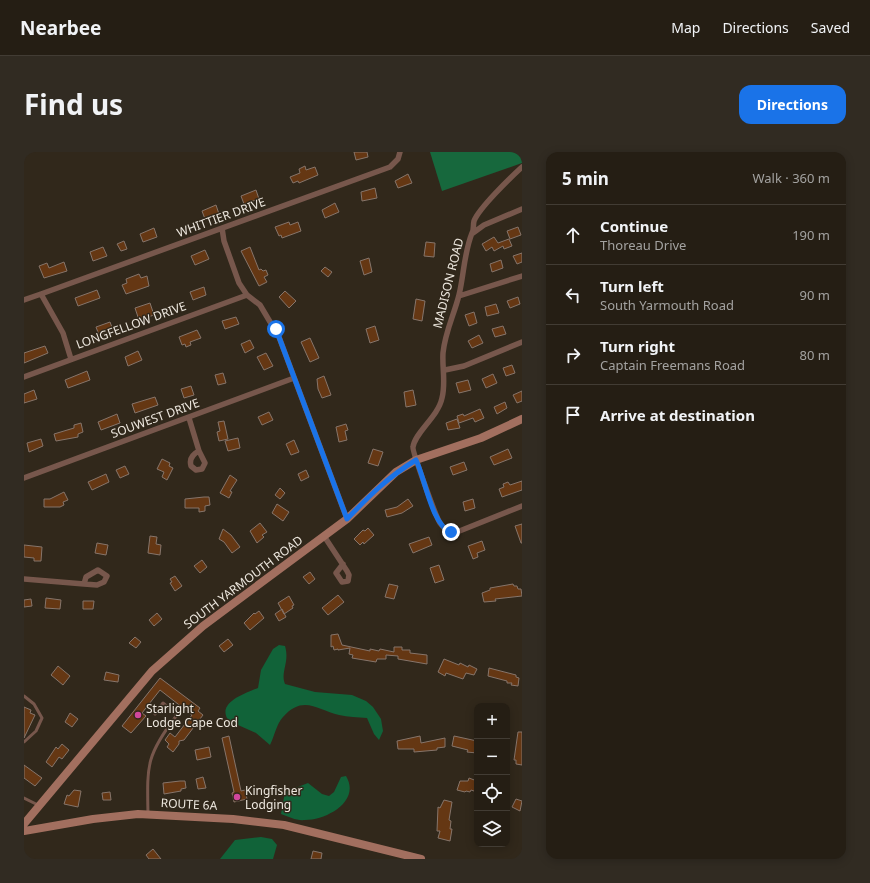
<!DOCTYPE html>
<meta charset="utf-8">
<style>
:root{--surface:#251e14;--page:#312b22;--text:#f1f3f6;--muted:#a3a2a0;--line:#423c34;--accent:#1a73e8}
body{margin:0;font-family:"Noto Sans",sans-serif;background:var(--page);color:var(--text)}
.controls{position:absolute;right:12px;bottom:12px;display:grid;overflow:hidden;border-radius:8px;box-shadow:0 2px 10px #0003}
.controls button{width:36px;height:36px;display:grid;place-items:center;padding:0;border:0;border-bottom:1px solid var(--line);background:var(--surface);color:var(--text);font:20px sans-serif}
.stop{position:absolute;width:12px;height:12px;margin:-9px;border:3px solid #1a73e8;border-radius:50%;background:#fff}
.stop.end{background:#1a73e8;border-color:#fff;box-shadow:0 1px 4px #0008}
.list{margin:0;padding:0;list-style:none}
h2{display:flex;justify-content:space-between;align-items:center;height:52px;margin:0;padding:0 16px;font-size:17px}
h2 small{font-size:13px;font-weight:400;color:var(--muted)}
.list li{display:grid;grid-template-columns:26px 1fr auto;gap:12px;align-items:center;box-sizing:border-box;height:60px;padding:0 16px;border-top:1px solid var(--line)}
.list b{display:block;font-size:15px;white-space:nowrap}
.list p{margin:0;font-size:13px;white-space:nowrap;color:var(--muted)}
.list em{font-size:13px;font-style:normal;color:var(--muted)}
.icon{flex:none;width:22px;height:22px;fill:none;stroke:currentColor;stroke-width:2;stroke-linecap:round;stroke-linejoin:round}
.map{position:relative;flex:none;width:498px;height:707px;overflow:hidden;border-radius:12px}
header{display:flex;align-items:center;gap:24px;box-sizing:border-box;height:56px;padding:0 20px;background:var(--surface);border-bottom:1px solid var(--line)}
header strong{font-size:19px}
nav{display:flex;gap:22px;margin-inline-start:auto;font-size:14px}
.intro{display:flex;align-items:center;justify-content:space-between;box-sizing:border-box;height:96px;padding:0 24px}
h1{margin:0;font-size:28px}
.button{padding:10px 18px;border-radius:12px;background:var(--accent);color:#fff;font-size:14px;font-weight:700}
main{display:flex;gap:24px;padding:0 24px}
aside{flex:1;background:var(--surface);border-radius:12px;box-shadow:0 2px 10px #0003}
.map>svg:first-child{display:block}
.green{fill:#116339}
.forest{fill:#17683d}
.building{fill:#653713;stroke:#86756b}
.lines{fill:none;stroke-linecap:round;stroke-linejoin:round}
.lane{stroke:#77574c;stroke-width:3}
.street{stroke:#77574c;stroke-width:5.5}
.secondary{stroke:#a26f5f;stroke-width:8}
.route{stroke:#1a73e8;stroke-width:5}
.hotel-dot{fill:#d1479c;stroke:#31281b;stroke-width:1.5}
.labels{text-anchor:middle;dominant-baseline:central;stroke-width:3;stroke-linejoin:round;paint-order:stroke}
.street-label{font-size:12px;fill:#ede7de;stroke:#31281b}
.poi-label{font-size:12px;fill:#ede7de;stroke:#31281b;text-anchor:start}
</style>
<header>
<strong>Nearbee</strong>
<nav><a>Map</a><a>Directions</a><a>Saved</a></nav>
</header>
<div class="intro"><h1>Find us</h1><a class="button">Directions</a></div>
<main>
<div class="map">
<svg width="498" height="707" viewBox="0 0 498 707">
<rect width="100%" height="100%" fill="#31281b"/>
<path class="green" d="M255 493 261 494C266 510 256 520 261 532L291 540 328 543 342 549 349 555 357 567 359 579 355 588 350 582 343 566C334 565 324 565 315 563 294 558 279 542 259 565 252 573 251 583 246 593L232 581 205 569C191 551 222 541 234 536L237 518 249 497Z
M322 624C337 649 303 668 281 668 273 669 265 665 257 662L261 640 284 631 298 642 305 644 310 640 317 625Z
M237 685 248 687 253 693 249 707H196L211 688Z"/>
<path class="forest" d="M406 0H498V11L418 39Z"/>
<path class="building" d="M330 0H343L344 5 332 8Z
M281 14 282 18 291 15 294 23 275 31 274 29 269 31 266 25 276 21 275 17Z
M384 22 388 31 374 36 371 29Z
M351 36 353 46 338 49 337 40Z
M232 38 235 47 220 52 217 44Z
M311 51 315 60 301 66 298 58Z
M192 53 195 62 181 67 178 59Z
M265 70 266 73 274 70 277 79 258 86 257 83 255 84 251 75Z
M494 75 497 83 486 87 483 79Z
M130 76 133 85 119 90 116 82Z
M470 85 474 91 485 87 488 94 480 97 479 94 470 99 468 95 462 99 458 92Z
M100 89 103 97 97 99 93 92Z
M402 90 411 91 410 105 400 104Z
M79 95 83 104 69 109 66 100Z
M226 95 235 118 237 117 239 119 242 118 244 123 240 125 243 130 235 134 217 99Z
M181 98 185 107 171 113 167 104Z
M498 101V110L493 112 489 104Z
M345 106 348 120 340 123 336 109Z
M477 108 479 116 468 120 466 112Z
M40 110 43 119 20 126 15 114 23 111 25 116Z
M301 115 308 120 304 125 297 119Z
M115 122 117 126 123 124 125 134 102 142 98 133 103 131 102 127Z
M180 135 182 143 169 148 166 140Z
M73 138 76 146 54 154 51 146Z
M261 139 272 149 265 156 255 145Z
M494 145 496 152 486 156 483 149Z
M392 147 401 149 398 169 389 167Z
M126 151 130 163 115 168 111 156Z
M472 152 475 161 463 164 461 155Z
M450 160 453 171 445 174 441 163Z
M212 165 215 172 201 177 198 169Z
M86 170 89 178 75 183 72 175Z
M351 174 355 188 346 191 342 177Z
M479 174 482 182 471 185 468 177Z
M173 178 177 186 166 190 167 193 162 195 161 192 158 193 155 185Z
M455 183 459 191 448 196 444 189Z
M286 186 295 206 286 210 277 190Z
M226 188 230 196 221 201 217 192Z
M21 194 24 201 0 211V201Z
M114 199 118 208 104 214 101 205Z
M242 201 249 214 240 218 233 205Z
M488 213 491 221 482 224 479 216Z
M63 219 66 228 44 236 41 228Z
M199 221 202 231 194 233 191 223Z
M469 222 473 231 462 236 458 227Z
M300 224 307 243 298 246 294 237 293 227Z
M444 228 447 238 435 241 432 231Z
M167 234 170 243 160 246 157 237Z
M10 238 13 247 0 251V242Z
M389 238 392 253 382 255 380 240Z
M498 239V249L493 251 489 243Z
M131 245 134 253 111 261 108 252Z
M481 250 483 256 473 262 470 255Z
M456 257 460 266 451 270 449 266 435 271 433 264 439 262 440 264Z
M245 260 249 268 238 273 234 265Z
M93 262 96 271 77 278 74 270Z
M433 267 436 276 424 278 422 271Z
M200 269 204 287 195 289 193 280 196 279 194 270Z
M57 271 59 280 54 282V285L32 289 30 282 50 276V273Z
M322 272 324 278 321 279 323 288 315 290 312 275Z
M214 286 216 296 204 299 201 289Z
M17 287 19 294 5 300 3 291Z
M270 288 275 300 267 303 262 292Z
M349 297 359 300 354 314 344 311Z
M484 297 488 306 470 313 466 305Z
M138 307 146 311 145 314 149 316 143 328 138 325 140 320 133 317Z
M440 310 443 318 429 323 426 315Z
M101 314 105 322 96 326 92 318Z
M282 318 285 325 277 329 274 322Z
M82 322 85 330 68 338 64 330Z
M206 323 213 328 206 339 208 340 205 346 196 341Z
M498 329V338L478 345 475 337 480 335 479 332 484 330 486 333Z
M256 336 261 341 256 347 251 343Z
M40 340 44 348 39 350 40 353 36 355H20V347H26Z
M180 345H185L186 353 181 354V359L175 360V356H161V347Z
M384 347 389 354 378 361 363 365 361 358 373 355Z
M449 347 451 356 441 359 439 350Z
M253 352 265 360 259 369 248 361Z
M236 371 243 380 238 383 240 385 233 391 226 379Z
M498 372V391H497L491 374Z
M344 376 350 383 340 392 339 390 336 393 330 387 339 378 341 379Z
M199 377 207 383 216 395 208 401 200 390 195 387Z
M126 384 133 385 132 392 137 393 136 403 124 401Z
M405 385 408 393 389 401 385 392Z
M458 389 461 398 453 401 454 405 449 407 444 394Z
M73 391 84 393 82 403 71 401Z
M0 393 18 395 17 409H10V406L0 405Z
M178 408 183 415 176 421 170 414Z
M415 413 420 428 411 431 406 416Z
M286 420 291 427 285 432 279 425Z
M151 424 158 434 151 439 146 431 148 430 146 427Z
M365 432 374 434 370 447 361 445Z
M489 432 490 434H493L494 437H497L498 444 471 447 472 449 460 450 458 441 466 438V436Z
M314 443 320 450 304 463 298 456Z
M265 444 270 453 268 454 269 456 260 462 254 451Z
M22 446 37 448 36 457 21 456Z
M7 447 8 454 0 455V448Z
M59 449H70L69 457H59Z
M258 457 262 465 255 469 251 462Z
M235 459 240 466 226 478 220 471 230 461 231 462Z
M133 461 138 467 130 474 125 468Z
M314 482 318 493 346 499V497L355 499 356 497 370 500V495H378V498H386V501L403 503V512L374 507V504L362 503V507H353L352 510 328 506 329 503 325 502 326 496 314 498V497L310 498 309 494 307 495V483Z
M111 485 117 490 112 496 105 491Z
M204 487 209 493 200 500 195 494Z
M420 507 435 513 436 511 444 515 445 513 453 517 450 523 442 521 439 527 422 521 421 524 414 520Z
M34 514 46 524 39 533 27 523Z
M465 516 492 523V525L495 526 494 534 487 533 488 531H483V529L464 524Z
M82 520 95 523 94 530 80 528Z
M136 526 176 556 174 559 179 563 160 588 155 589V592L149 600 143 595 145 592 141 588 146 581 151 585 168 563 136 538 118 561 122 564 107 581 98 574Z
M0 555 7 558 6 561 11 563 0 586Z
M46 561 54 567 48 575 41 570Z
M494 580H498V613L492 612V608H490Z
M205 584 217 639 221 638 223 647 210 650 208 641 210 640 198 586Z
M396 584 397 591 421 586V595L413 596V598L390 600V597H374L373 589Z
M430 584 453 589V601L443 600 444 598 428 594Z
M38 592 45 598 38 607 35 605 28 615 22 610 32 595 34 597Z
M185 595 187 605 173 608 171 598Z
M0 613 18 626 11 634 0 626Z
M179 625 182 636 174 637 172 627Z
M445 626 453 629V640L447 638 446 640 442 639 441 640 433 638 436 629H444Z
M156 629H161L162 636 157 637V639L140 642 139 631Z
M50 638 57 639 54 655 40 652 43 643 45 644Z
M86 640 87 648H79L78 641Z
M492 647 498 649 496 659 488 655Z
M420 648 428 650 425 668 427 669 426 677H428L426 689 414 686 416 679H413L414 655 416 656Z
M129 697 137 707H125L122 703Z
M289 699 298 701 297 707H287Z"/>
<g class="lines">
<path class="lane" d="M0 544 10 552 18 566 12 579 0 590
M0 646 14 653
M124 662C123 613 122 603 153 563L139 551 131 562"/>
<path class="street" d="M498 15C487 25 455 56 450 69 449 73 450 78 448 81 440 101 440 122 435 143 430 163 421 180 419 201 418 216 422 231 418 246 414 265 391 280 389 295 388 299 412 365 416 371 420 377 426 381 433 380L498 354
M198 76 200 89 215 131 223 143 236 153 255 185 323 367
M449 81 460 73 498 57
M435 144 498 124
M0 148 17 142
M47 207 39 181 17 142 366 15 374 7 376 0
M421 218 440 214 498 190
M0 225 223 143
M165 266 175 299
M175 299 181 311 178 317 172 318 167 314C165 307 169 302 175 299Z
M0 326 270 226
M300 384 323 419 325 423 324 429 318 430 312 421 319 412
M74 418 83 424 80 430 73 433 60 432 62 425Z
M0 427 60 432"/>
<path class="secondary" d="M0 672 128 519 179 474 323 367 372 320 392 308 457 286 498 267
M0 679 69 667 114 662 209 667 260 673 397 707"/>
</g>
<g class="lines">
<path class="route" d="M252 177 323 367C345 344 364 325 392 308 401 326 408 374 427 380"/>
</g>
<g class="hotel-dot">
<circle cx="114" cy="563" r="4"/>
<circle cx="213" cy="645" r="4"/>
</g>
<g class="labels">
<g class="street-label">
<text transform="translate(197 65) rotate(-20)">WHITTIER DRIVE</text>
<text transform="translate(424 131) rotate(-76)">MADISON ROAD</text>
<text transform="translate(107 173) rotate(-20)">LONGFELLOW DRIVE</text>
<text transform="translate(131 266) rotate(-20)">SOUWEST DRIVE</text>
<text transform="translate(219 430) rotate(-37)">SOUTH YARMOUTH ROAD</text>
<text transform="translate(165 652) rotate(3)">ROUTE 6A</text>
</g>
<g class="poi-label">
<text x="122" y="556">Starlight<tspan x="122" dy="14">Lodge Cape Cod</tspan></text>
<text x="221" y="638">Kingfisher<tspan x="221" dy="14">Lodging</tspan></text>
</g>
</g>
</svg>
<div class="controls">
<button>+</button>
<button>−</button>
<button><svg class="icon" aria-label="locate" viewBox="0 0 24 24"><circle cx="12" cy="12" r="6"/><path d="M12 2v4M12 18v4M2 12h4M18 12h4"/></svg></button>
<button><svg class="icon" aria-label="layers" viewBox="0 0 24 24"><path d="M12 4l9 5-9 5-9-5zM3 14l9 5 9-5"/></svg></button>
</div>
<div class="stop" style="left:252px;top:177px"></div>
<div class="stop end" style="left:427px;top:380px"></div>
</div>
<aside>
<h2>5 min<small>Walk · 360 m</small></h2>
<ul class="list">
<li><svg class="icon" aria-label="ahead" viewBox="0 0 24 24"><path d="M12 20V5M6 11l6-6 6 6"/></svg><div><b>Continue</b><p>Thoreau Drive</p></div><em>190 m</em></li>
<li><svg class="icon" aria-label="left" viewBox="0 0 24 24"><path d="M17 20v-9H6M10 6l-5 5 5 5"/></svg><div><b>Turn left</b><p>South Yarmouth Road</p></div><em>90 m</em></li>
<li><svg class="icon" aria-label="right" viewBox="0 0 24 24"><path d="M7 20v-9h11M14 6l5 5-5 5"/></svg><div><b>Turn right</b><p>Captain Freemans Road</p></div><em>80 m</em></li>
<li><svg class="icon" aria-label="arrive" viewBox="0 0 24 24"><path d="M6 21V4h12l-3 4 3 4H6"/></svg><div><b>Arrive at destination</b></div></li>
</ul>
</aside>
</main>
